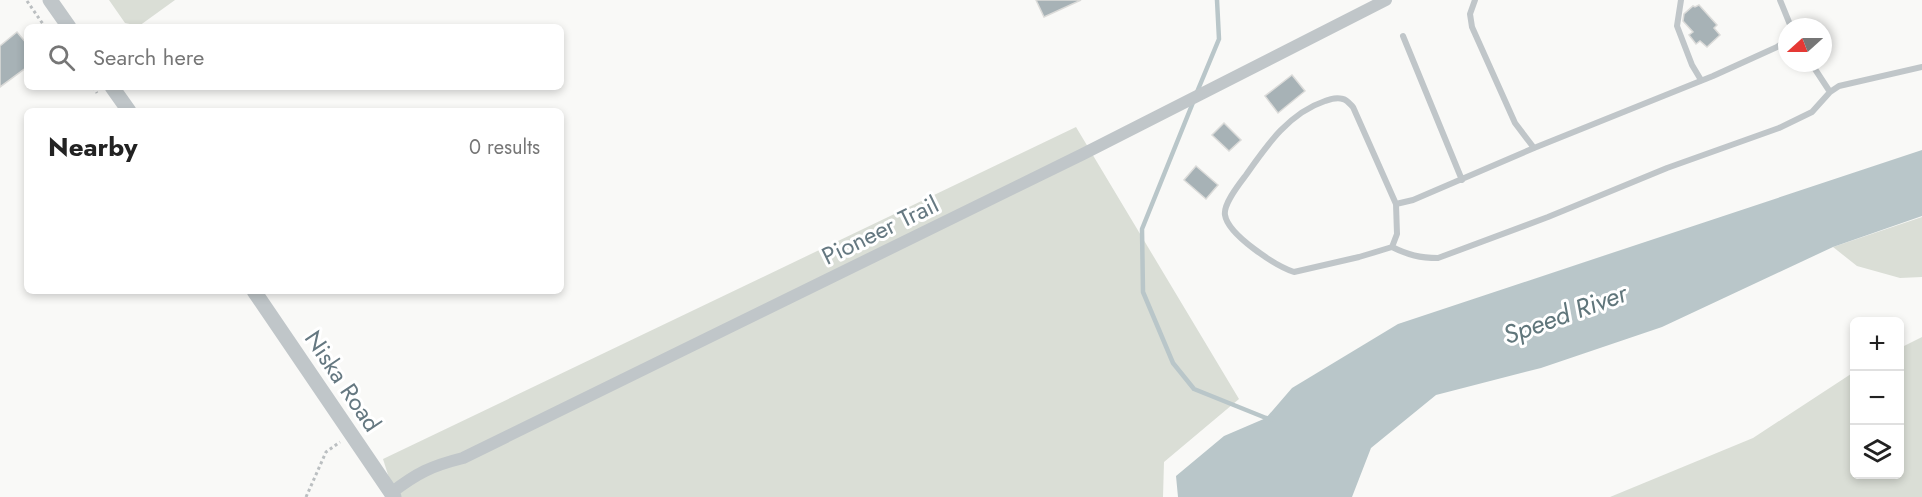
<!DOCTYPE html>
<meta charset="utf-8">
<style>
:root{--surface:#fff;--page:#f6f6f6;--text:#222;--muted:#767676;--line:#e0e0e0}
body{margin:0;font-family:Jost,sans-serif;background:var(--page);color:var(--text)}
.controls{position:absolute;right:18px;bottom:18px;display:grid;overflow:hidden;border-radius:9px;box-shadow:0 3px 9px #0003}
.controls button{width:54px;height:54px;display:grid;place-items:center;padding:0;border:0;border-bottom:2px solid var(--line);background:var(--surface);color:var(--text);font:30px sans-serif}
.compass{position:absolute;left:1778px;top:18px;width:54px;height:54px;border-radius:50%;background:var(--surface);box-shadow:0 3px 9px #0003;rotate:249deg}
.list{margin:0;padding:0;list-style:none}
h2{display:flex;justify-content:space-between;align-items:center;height:78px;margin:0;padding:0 24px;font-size:26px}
h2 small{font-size:20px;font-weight:400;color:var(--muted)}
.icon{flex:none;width:33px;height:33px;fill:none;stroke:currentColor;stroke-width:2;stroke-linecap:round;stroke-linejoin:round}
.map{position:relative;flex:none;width:1922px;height:497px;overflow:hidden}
.search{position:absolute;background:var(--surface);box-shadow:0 3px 9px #0003;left:24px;top:24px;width:540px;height:66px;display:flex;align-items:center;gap:15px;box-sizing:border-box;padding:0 21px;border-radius:9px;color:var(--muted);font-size:22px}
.panel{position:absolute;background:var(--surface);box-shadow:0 3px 9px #0003;left:24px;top:108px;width:540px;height:186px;border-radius:9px}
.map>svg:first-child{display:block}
.green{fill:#daded6}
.water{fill:#b9c6c9}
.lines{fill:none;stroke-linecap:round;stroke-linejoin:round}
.stream{stroke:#b9c6c9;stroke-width:4.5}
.building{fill:#a7b2b6;stroke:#dbdbd9;stroke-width:1.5}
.path{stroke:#bbbfc1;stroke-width:3;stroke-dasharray:3 3;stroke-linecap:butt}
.service{stroke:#c0c6c9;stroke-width:6}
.minor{stroke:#c0c6c9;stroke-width:12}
.tertiary{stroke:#c0c6c9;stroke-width:15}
.labels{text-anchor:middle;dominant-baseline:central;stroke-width:6;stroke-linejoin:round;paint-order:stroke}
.street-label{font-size:24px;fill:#657881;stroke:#fff}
.water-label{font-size:26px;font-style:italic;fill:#60767b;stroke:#fff}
</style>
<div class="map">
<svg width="1922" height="497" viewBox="0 0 1922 497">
<rect width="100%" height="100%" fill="#f9f9f7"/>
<path class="green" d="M109 0H175L139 26 125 23Z
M1076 127 1239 399 1164 462 1163 497H395L383 459Z
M1922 217V277L1900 278 1857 266 1833 247Z
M1922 337V497H1610L1753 438 1854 372V474H1900V348Z"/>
<path class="water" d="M1922 150V216L1833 247 1662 327 1541 368 1436 395 1371 448 1352 497H1178L1176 476 1224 436 1266 418 1292 388 1398 324Z"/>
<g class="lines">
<path class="stream" d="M1197 92 1219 39 1217 0
M1194 100 1142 229 1143 292 1173 363 1194 389 1266 418 1272 419"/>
</g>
<path class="building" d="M1036 0H1081L1044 17Z
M1699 5 1717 25 1714 28 1720 35 1707 47 1700 41 1696 44 1689 35 1693 32 1683 21 1684 14 1693 6 1695 7Z
M17 32 27 44V67L0 87V46Z
M1292 75 1305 91 1278 113 1265 96Z
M1224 123 1241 140 1229 151 1212 135Z
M1196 166 1218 185 1206 199 1184 180Z"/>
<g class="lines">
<path class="path" d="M27 1 45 27
M93 87 97 93
M306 497 326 452 340 442"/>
<path class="service" d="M1475 0 1470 14 1472 27 1515 123 1534 148
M1681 0 1677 26 1692 65 1701 80
M1780 0 1791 27
M1403 36 1462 180
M1811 63 1830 92
M1396 204 1413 200 1534 148 1713 76 1777 47 1787 40
M1392 247 1397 234 1396 204 1353 107C1350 104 1347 100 1343 99 1336 97 1331 99 1325 101 1289 113 1267 145 1246 175 1240 183 1223 204 1225 215 1228 235 1276 266 1294 272L1359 257 1392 247C1408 255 1420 258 1438 258L1548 217 1667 168 1779 128 1812 112 1830 92 1839 86 1922 67"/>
<path class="minor" d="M391 493C417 473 431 466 463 458L1083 154 1386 0"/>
<path class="tertiary" d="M50 0 69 27
M112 87 129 111
M254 291 394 497"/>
</g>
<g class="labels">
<g class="street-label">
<text transform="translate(880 230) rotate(-26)">Pioneer Trail</text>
<text transform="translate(343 381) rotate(56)">Niska Road</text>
</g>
<g class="water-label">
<text transform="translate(1565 314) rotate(-20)">Speed River</text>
</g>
</g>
</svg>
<div class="controls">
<button>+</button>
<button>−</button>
<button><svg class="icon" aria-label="layers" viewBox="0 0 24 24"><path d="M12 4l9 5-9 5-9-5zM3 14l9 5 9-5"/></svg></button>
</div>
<svg class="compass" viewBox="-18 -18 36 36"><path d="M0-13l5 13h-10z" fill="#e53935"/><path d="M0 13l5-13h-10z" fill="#767676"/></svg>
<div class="search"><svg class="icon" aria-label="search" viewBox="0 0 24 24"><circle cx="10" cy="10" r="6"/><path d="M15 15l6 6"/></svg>Search here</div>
<section class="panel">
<h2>Nearby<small>0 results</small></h2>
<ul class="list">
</ul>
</section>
</div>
